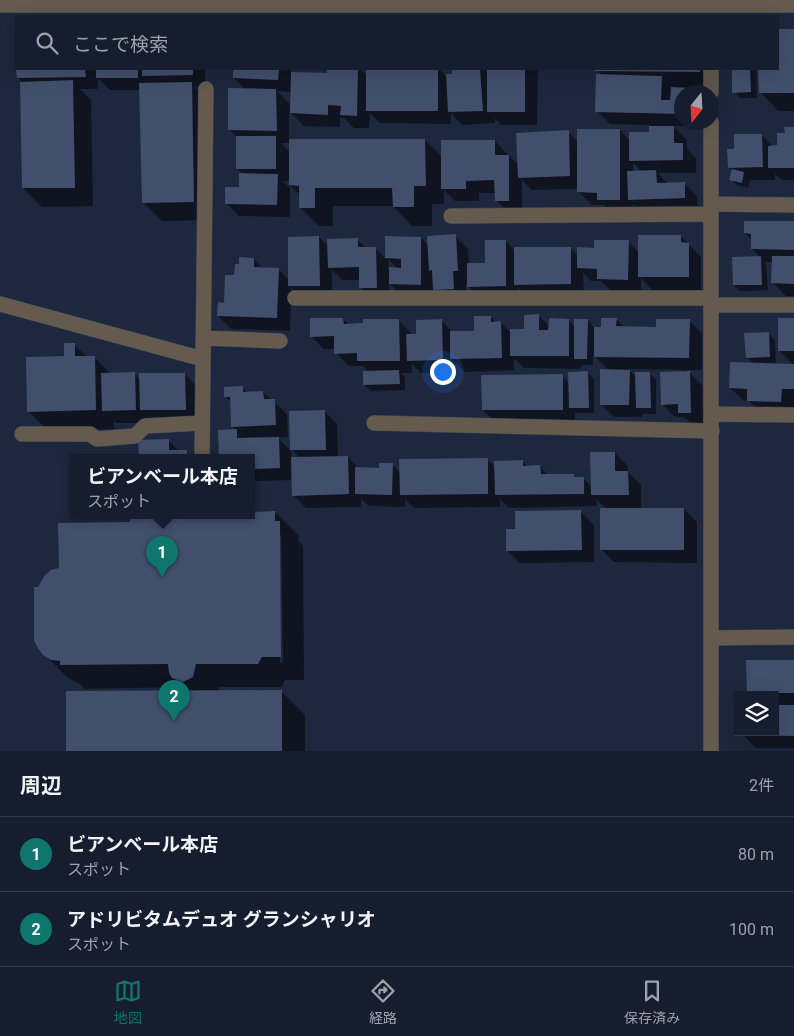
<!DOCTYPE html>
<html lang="ja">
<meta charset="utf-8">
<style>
:root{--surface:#161d2e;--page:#232a3a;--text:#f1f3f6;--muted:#9ea2aa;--line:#353b4a;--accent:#0f766e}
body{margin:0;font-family:Roboto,"Noto Sans JP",sans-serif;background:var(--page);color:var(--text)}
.controls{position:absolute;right:15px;bottom:15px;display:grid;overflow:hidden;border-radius:0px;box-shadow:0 5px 20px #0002}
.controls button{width:45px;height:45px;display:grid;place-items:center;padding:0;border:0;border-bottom:1px solid var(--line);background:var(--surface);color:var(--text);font:25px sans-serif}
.compass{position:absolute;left:674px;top:85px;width:45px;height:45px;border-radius:50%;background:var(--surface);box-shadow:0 5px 20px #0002;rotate:198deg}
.you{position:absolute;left:442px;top:371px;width:18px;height:18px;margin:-12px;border:4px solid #fff;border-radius:50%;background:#1a73e8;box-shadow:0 0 0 8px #1a73e833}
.badge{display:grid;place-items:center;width:32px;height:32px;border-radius:50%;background:var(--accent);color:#fff;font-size:16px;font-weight:700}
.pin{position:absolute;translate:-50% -41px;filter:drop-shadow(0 1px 2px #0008)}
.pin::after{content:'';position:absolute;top:26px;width:18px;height:15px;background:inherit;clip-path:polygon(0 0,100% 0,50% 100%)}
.popup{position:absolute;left:70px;top:454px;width:185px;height:65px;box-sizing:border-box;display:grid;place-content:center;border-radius:0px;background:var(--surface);filter:drop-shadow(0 1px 4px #0005);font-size:16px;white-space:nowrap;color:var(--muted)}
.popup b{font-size:19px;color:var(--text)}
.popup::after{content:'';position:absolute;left:50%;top:100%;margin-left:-10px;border:10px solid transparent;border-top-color:var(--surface)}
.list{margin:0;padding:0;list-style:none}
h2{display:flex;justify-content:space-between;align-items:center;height:65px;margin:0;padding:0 20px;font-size:21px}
h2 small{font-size:16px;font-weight:400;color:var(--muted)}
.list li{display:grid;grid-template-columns:32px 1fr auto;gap:15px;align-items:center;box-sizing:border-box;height:75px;padding:0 20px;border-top:1px solid var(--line)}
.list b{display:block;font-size:19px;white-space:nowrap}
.list p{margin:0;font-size:16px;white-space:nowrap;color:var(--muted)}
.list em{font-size:16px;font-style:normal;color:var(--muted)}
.icon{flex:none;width:28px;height:28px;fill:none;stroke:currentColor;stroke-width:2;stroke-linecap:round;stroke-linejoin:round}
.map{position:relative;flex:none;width:794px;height:751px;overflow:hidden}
.search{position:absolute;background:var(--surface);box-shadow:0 5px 20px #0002;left:15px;right:15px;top:15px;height:55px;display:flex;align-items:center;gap:12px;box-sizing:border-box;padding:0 18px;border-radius:0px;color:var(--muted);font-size:19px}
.sheet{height:215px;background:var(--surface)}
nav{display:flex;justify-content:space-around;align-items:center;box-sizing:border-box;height:70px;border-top:1px solid var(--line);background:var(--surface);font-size:14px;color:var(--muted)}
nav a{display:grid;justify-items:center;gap:2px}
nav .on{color:var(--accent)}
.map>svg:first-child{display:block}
.shadow{fill:#0007;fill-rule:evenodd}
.building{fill:#424f6c}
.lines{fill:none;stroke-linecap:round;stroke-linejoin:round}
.minor-casing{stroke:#384257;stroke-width:16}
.minor{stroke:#645a4e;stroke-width:15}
</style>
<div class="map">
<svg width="794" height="751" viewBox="0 0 794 751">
<rect width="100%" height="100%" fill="#1d273d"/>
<path class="shadow" d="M778 30 794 31V111H778L760 92 759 69H778Z
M18 69H205L206 87H195L210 102 212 220 162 221 143 202 141 90H110L98 78V89H80L91 100 93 206 42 207 23 188V83L18 77Z
M234 69H291V73L328 74V69H360L368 76V69H439L446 76 454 75 453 69H484L488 73 489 69H538L537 125H501L495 118V123L462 125 451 113V124L380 123 370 113 369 128H354L344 118H340V127L304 126 289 111V140H425L442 157 495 141 519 166 568 132 578 142 620 130 630 141 650 133V125L610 124 597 111 602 76 597 69H714L718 90H690L693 92H682V122H702V127L673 126 687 140V149L696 158V173H658L668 184 684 183 697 196 698 210 642 213 633 204V212H611L604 205H592L579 192V189L532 190 522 180V213H509L496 200V193H479V201H455L444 190V204H432V226H412L393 206H333V226H319L300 207V195L290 185V181H283L290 188V217L239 216 226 203 240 188 243 175 237 168V137L230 130 246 90 234 78ZM277 91 292 92 291 105ZM281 143H290V152ZM633 163 639 169 641 172H633Z
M733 69H756L757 98H740L734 92Z
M794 128V180H782L775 174V180H750L748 188 737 185 731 179 733 171 729 167 736 150 762 135 773 147 778 146 786 134Z
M794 222V296H786L773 283V262H764L766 264 768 290 740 291 734 285 733 259 761 258 752 249V240L745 233Z
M455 236 468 249 469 264H487L506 241 515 251 570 248 578 256 595 249 628 242 639 252 681 236 701 257V290H652L641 278V292L611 291 601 281H591L583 273 584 297H528L519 288V299H481L468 286V284H466V302H447L433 288V297H403L389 283 390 300H373L361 288 360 280H342L332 270V298H302L291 287 290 331 231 329 218 316 225 304 236 276 254 259 263 269H278L289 280 319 237 329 247 357 239 366 248H375L386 259V237L421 238 429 246ZM388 259 398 269H389Z
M539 316 550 327 568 320 575 327 588 320 594 328H602L616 319 624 327 657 328 689 321 702 333V370H687L702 385 703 425H693L684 417H675L662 404 683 370 628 369 637 378 650 374 656 380V414H642V417H614L601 404 609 370 593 355V365H581V369L524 368 514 358V370L465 372 455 362V373H421L412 364V373H401L405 377V390L371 391 364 385 369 372 363 366H349L336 353V349H324L311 336 343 319 349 325 398 320 411 333V336L418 335 441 321 453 332H475L491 317 496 323 500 322 511 333 526 331Z
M794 319V365L780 351Z
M768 333 775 340 776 365 794 366V414L761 413 749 401 743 400 730 388 754 364 747 357Z
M74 344 87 357H94L111 374 134 373 140 380 185 374 197 387 198 422 154 423 148 417V423H116L114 421V429L47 430 28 411Z
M587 372 594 379V413H575V422L496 423 483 410 562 376 570 384Z
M242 387 248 393 263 392 287 414 288 437 278 438 291 451 292 459 300 458 292 450 324 411 337 424 338 457H348L359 469H380L392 465 401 473 487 459 496 468 523 462 528 467H540L549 476 574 475 577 479 583 478 592 487 615 453 628 466V472L641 485V509H684L697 522V563L614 562 601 549 607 509 596 499 597 506 509 508 500 499V507L414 508 405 499V507L369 506 361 499V507L306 508 293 495V480L251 481V458H220V431H237L232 426 231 402 225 396Z
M168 440 179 451H186L193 458H140V441Z
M275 512 299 536 298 541 303 546 304 680H285L282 687H219L218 692 281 691 305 715V751H68L188 692 183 687 85 689 80 684 68 678 44 654 39 588 60 569 131 524V516H251V513ZM279 535H281L283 663H280Z
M581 512 594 525V562L520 563 507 550 517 531Z
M794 661V748H756L743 735 775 732V695H750L748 693Z"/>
<path class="building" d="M778 29H794V93H759L758 69H778Z
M16 69H85L86 77 17 78Z
M96 69H138V78H96Z
M142 69H193V75L142 76Z
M233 69H279L278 80 233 78Z
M327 69H358L357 116 340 115 341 106 328 105V115L290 113 291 72 327 73Z
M366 69H438V111H366Z
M452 69H480L483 111 448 112 446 74H452Z
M487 69H525V112H487Z
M595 69H700V72L595 71Z
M732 69H750L751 92 732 93Z
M596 74 662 76 661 100H670L671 87 690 88V92H682V114L595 112Z
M73 80 75 188H22L20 82Z
M192 82 194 202 142 203 139 83Z
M228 88 276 89 277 131 228 130Z
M649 126H674V143H683V160L629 161V132H649Z
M784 127H794V168H768V146L777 145V133H785Z
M577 129H620V200H597V193L577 192Z
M569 130 570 176 518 178 516 133Z
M734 134H762L763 167 728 168 727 149H734Z
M236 136H276V169H236Z
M289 139H425L426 186H414V207H393L392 188H315V208H299V186L289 185Z
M441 140H495V155H509V201H495L494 180 466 181V189H441Z
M732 169 744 172 742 183 729 180Z
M656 170 657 183 685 182V198L628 200 627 171Z
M239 173 278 174 277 205 225 204V187H239Z
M744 221H794V250L751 249V234L744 233Z
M456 234 458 271H453L454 289 433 290 432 270 429 271 427 236Z
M638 235H681V242L689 243V277H638Z
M319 236 320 286H288V237Z
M385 236 421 237V285L389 284V267L401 268V259L385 258Z
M358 238V247H376L377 288H359V267L328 268 327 239Z
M485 240H506V286L467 287V263H485Z
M594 240H629L628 280 597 279V269L577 268V247L594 248Z
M514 247H571V284L514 285Z
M761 256 762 285H733L732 257Z
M772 256H794V284L771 283Z
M239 257 254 258V267L279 268 277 318 217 316 218 302 224 303 225 275H234L235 264H239Z
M539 314V330H548L549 318 569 319V356H510V329H524V315Z
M474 316H491V322L501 321 502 358 450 359V331H474Z
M310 318H343L344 324 363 323V319H399L400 361H357V353L334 354V336L310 337Z
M601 318H617L616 326 656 327V319H690L689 358 594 357V327H601Z
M778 318H794V351H778Z
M442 319 443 360 407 361 406 334H416V320Z
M574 319H588L587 359H574Z
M769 332 770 357 746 358 744 333Z
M64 343H75V356H95L96 410 27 412 26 357 64 356Z
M730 362 794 364V389H782L781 402 747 401V389L729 388Z
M600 369 630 370 629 405H600Z
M399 370 400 384 363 385V371Z
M588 371 589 408H569L568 372Z
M690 371 691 413H678V404L661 405 660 372Z
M135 372 136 410 102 411 101 373Z
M635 372H650L651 408H636Z
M139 373H185L186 410H140Z
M563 374V410H482L481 375Z
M243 386V392L263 391 264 399H275L276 425 231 427 230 397H224V387Z
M325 410 326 450H290L289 411Z
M237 429V438L279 437 280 468 251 469V458H219L218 430Z
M169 439V450H187V458H139L138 440Z
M590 452H615V471H628L629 495H591Z
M348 456 349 494 292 496 291 457Z
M488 458V494L400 495 399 459Z
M523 460V466L540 465 541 474H574V477H584V494L495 495 494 461Z
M379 463H393L392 495 355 494V467L379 468Z
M600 508H684V550H600Z
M581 510 582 550 506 551V529H515V511Z
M275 511V521H280L281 657H262L258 664H196L193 677 183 682 172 678 169 673 168 664 60 665V661L51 660 43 655 38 648 34 641V587H38L45 575 51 570 59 568 58 523 130 522V516H251V512Z
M746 660H794V693H747Z
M282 690V751H66V691Z
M734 704H738V717H734Z
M775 705H794V736L742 735V732H775Z"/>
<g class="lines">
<defs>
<path id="minor" d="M0 5H794
M711 69V92
M711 204 794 205
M451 216 711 214
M295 298H711
M0 304 203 359
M711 305H794
M203 338 280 341
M711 414 794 415
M374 423 712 431
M22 434H90L97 439 135 436 145 426 202 423
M202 458 206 89
M712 638 794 637
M711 751V122"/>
</defs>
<use href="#minor" class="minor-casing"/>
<use href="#minor" class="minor"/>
</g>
</svg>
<div class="controls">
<button><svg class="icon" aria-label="layers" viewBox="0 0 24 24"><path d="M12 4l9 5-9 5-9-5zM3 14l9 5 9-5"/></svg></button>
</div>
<svg class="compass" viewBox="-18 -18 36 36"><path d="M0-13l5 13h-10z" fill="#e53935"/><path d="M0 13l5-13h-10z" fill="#9ea2aa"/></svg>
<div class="you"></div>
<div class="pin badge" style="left:162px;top:577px">1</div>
<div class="popup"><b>ビアンベール本店</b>スポット</div>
<div class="pin badge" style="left:174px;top:721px">2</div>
<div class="search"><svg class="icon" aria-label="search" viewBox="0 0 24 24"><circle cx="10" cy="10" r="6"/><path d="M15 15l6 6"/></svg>ここで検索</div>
</div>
<section class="sheet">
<h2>周辺<small>2件</small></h2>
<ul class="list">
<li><span class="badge">1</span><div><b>ビアンベール本店</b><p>スポット</p></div><em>80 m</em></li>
<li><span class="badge">2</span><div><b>アドリビタムデュオ グランシャリオ</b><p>スポット</p></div><em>100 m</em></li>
</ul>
</section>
<nav>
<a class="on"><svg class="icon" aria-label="map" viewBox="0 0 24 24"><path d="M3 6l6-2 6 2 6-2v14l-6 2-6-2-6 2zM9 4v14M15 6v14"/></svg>地図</a>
<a><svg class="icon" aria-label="directions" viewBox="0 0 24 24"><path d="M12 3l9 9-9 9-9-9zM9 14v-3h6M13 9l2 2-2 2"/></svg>経路</a>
<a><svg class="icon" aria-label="saved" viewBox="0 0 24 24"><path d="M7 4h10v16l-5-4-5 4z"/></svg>保存済み</a>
</nav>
